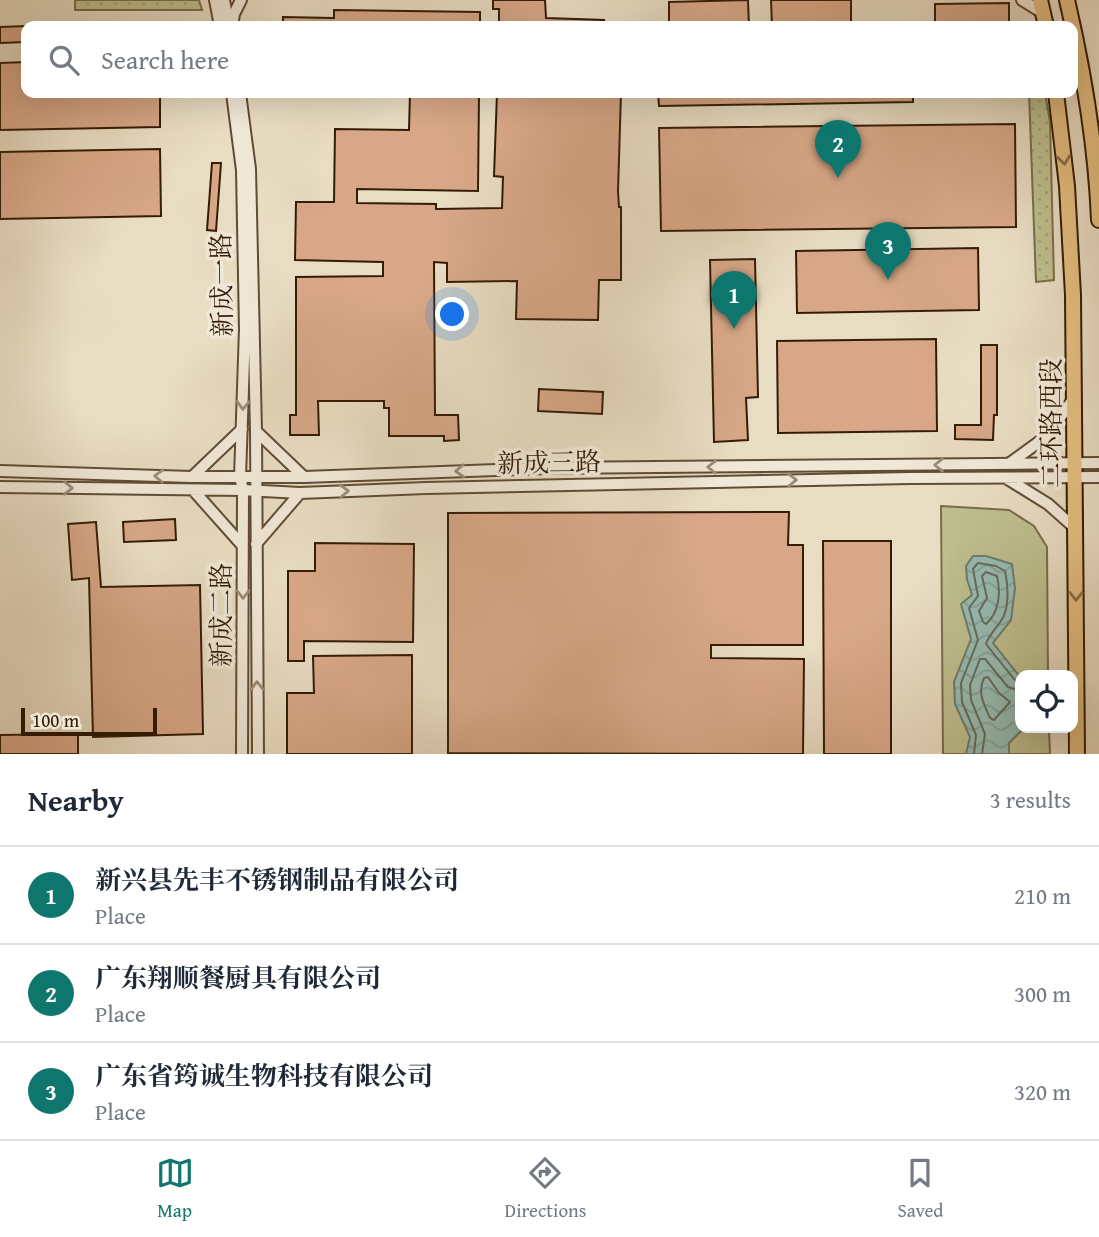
<!DOCTYPE html>
<meta charset="utf-8">
<style>
:root{--surface:#fff;--page:#f2f2f3;--text:#1f2937;--muted:#747a83;--line:#e0e1e3;--accent:#0f766e}
body{margin:0;font-family:"Gentium Book Plus","Noto Serif SC",serif;background:var(--page);color:var(--text)}
.controls{position:absolute;right:21px;bottom:21px;display:grid;overflow:hidden;border-radius:14px;box-shadow:0 7px 28px #0002}
.controls button{width:63px;height:63px;display:grid;place-items:center;padding:0;border:0;border-bottom:2px solid var(--line);background:var(--surface);color:var(--text);font:35px sans-serif}
.scale{position:absolute;left:21px;bottom:18px;width:136px;box-sizing:border-box;padding-left:7px;border:4px solid #341c05;border-top:0;font-size:19px;line-height:24px;white-space:nowrap;color:#341c05;-webkit-text-stroke:5px #f0e8d7;paint-order:stroke}
.you{position:absolute;left:453px;top:315px;width:24px;height:24px;margin:-18px;border:5px solid #fff;border-radius:50%;background:#1a73e8;box-shadow:0 0 0 10px #1a73e833}
.badge{display:grid;place-items:center;width:46px;height:46px;border-radius:50%;background:var(--accent);color:#fff;font-size:23px;font-weight:700}
.pin{position:absolute;translate:-50% -58px;filter:drop-shadow(0 2px 4px #0008)}
.pin::after{content:'';position:absolute;top:37px;width:24px;height:21px;background:inherit;clip-path:polygon(0 0,100% 0,50% 100%)}
.list{margin:0;padding:0;list-style:none}
h2{display:flex;justify-content:space-between;align-items:center;height:91px;margin:0;padding:0 28px;font-size:30px}
h2 small{font-size:23px;font-weight:400;color:var(--muted)}
.list li{display:grid;grid-template-columns:46px 1fr auto;gap:21px;align-items:center;box-sizing:border-box;height:98px;padding:0 28px;border-top:2px solid var(--line)}
.list b{display:block;font-size:26px;white-space:nowrap}
.list p{margin:0;font-size:23px;white-space:nowrap;color:var(--muted)}
.list em{font-size:23px;font-style:normal;color:var(--muted)}
.icon{flex:none;width:38px;height:38px;fill:none;stroke:currentColor;stroke-width:2;stroke-linecap:round;stroke-linejoin:round}
.map{position:relative;flex:none;width:1099px;height:754px;overflow:hidden}
.search{position:absolute;background:var(--surface);box-shadow:0 7px 28px #0002;left:21px;right:21px;top:21px;height:77px;display:flex;align-items:center;gap:18px;box-sizing:border-box;padding:0 24px;border-radius:14px;color:var(--muted);font-size:26px}
.sheet{height:385px;background:var(--surface)}
nav{display:flex;justify-content:space-around;align-items:center;box-sizing:border-box;height:98px;border-top:2px solid var(--line);background:var(--surface);font-size:19px;color:var(--muted)}
nav a{display:grid;justify-items:center;gap:4px}
nav .on{color:var(--accent)}
.map>svg:first-child{display:block}
.grass{fill:url(#grass-dots);stroke:#796d4a;stroke-width:2}
.park{fill:#bebe8e;stroke:#796d4a;stroke-width:2}
.water{fill:url(#water-waves);stroke:#6f7c6d;stroke-width:2}
.lines{fill:none;stroke-linecap:round;stroke-linejoin:round}
.shore{stroke:#666c5c;stroke-width:2}
.building{fill:#d7a787;stroke:#341c05;stroke-width:2}
.tertiary-casing{stroke:#614c34;stroke-width:14}
.primary-casing{stroke:#341c05;stroke-width:18}
.tertiary{stroke:#f0e8d7;stroke-width:10}
.primary{stroke:#e4be81;stroke-width:14}
.oneway{stroke:#8c6d43}
.oneway2{stroke:#9b8c78}
.labels{text-anchor:middle;dominant-baseline:central;stroke-width:7;stroke-linejoin:round;paint-order:stroke}
.street-label{font-size:26px;fill:#341c05;stroke:#f0e8d7}
</style>
<div class="map">
<svg width="1099" height="754" viewBox="0 0 1099 754">
<defs>
<pattern id="grass-dots" width="8" height="8" patternUnits="userSpaceOnUse" patternTransform="scale(1.75)"><rect width="8" height="8" fill="#bebe8e"/><path d="M2 2h.1M6 6h.1" fill="none" stroke="#a4a379" stroke-width="1.8" stroke-linecap="round"/></pattern>
<pattern id="water-waves" width="16" height="10" patternUnits="userSpaceOnUse" patternTransform="scale(1.75)"><rect width="16" height="10" fill="#97bcb2"/><path d="M0 5q4-4 8 0t8 0" fill="none" stroke="#83a198"/></pattern>
</defs>
<rect width="100%" height="100%" fill="#e8dcc2"/>
<filter id="stains"><feTurbulence type="fractalNoise" baseFrequency=".00286" numOctaves="4"/><feColorMatrix values="0 0 0 0 .2 0 0 0 0 .09 0 0 0 0 .02 0 0 0 .5 -.17"/></filter>
<radialGradient id="worn" r=".72"><stop offset=".6" stop-color="#630" stop-opacity="0"/><stop offset="1" stop-color="#630" stop-opacity=".3"/></radialGradient>
<path class="grass" d="M75 0H199L202 10H75Z
M1029 93H1045L1050 122 1054 280 1036 282Z"/>
<path class="park" d="M941 506 1009 510 1034 526 1047 547 1048 675H1020V728H1049L1050 754H943Z"/>
<path class="water" d="M973 556H986L1012 564 1015 588 1011 620 993 643 1020 677 1021 731 1009 743V754H966L970 737 955 704 954 682 971 639 961 604 972 595 967 579 966 566Z"/>
<g class="lines">
<path class="shore" d="M986 572 997 576C1001 593 999 613 986 624L983 622 979 611 987 598 982 576Z
M988 677 999 693 1010 702 994 720 990 718C984 704 977 693 984 678Z
M974 754 976 735 962 702 961 683 978 640 969 608 978 596 973 569 978 563 996 566 1005 571C1008 585 1010 608 1001 621 996 628 989 635 986 644L1014 679 1020 682
M982 754 985 734 971 700 970 685 980 659H985L1008 687 1020 691"/>
</g>
<path class="building" d="M493 0H545L546 18 604 20V26H499V9H493Z
M748 0 749 26H669V2Z
M771 0H851V26H772Z
M1009 3V26H935V4Z
M334 10 480 12V26H283V17L334 18Z
M26 26V42L0 43V27Z
M26 62V93H160V127L0 130V63Z
M410 93H479L478 191 357 189V203L436 204V209L502 208 503 177 494 176 497 93H621L618 191 619 207H621V280H599L598 320 516 319 517 281 447 282V263L434 262 435 415H458L459 440 444 441V436H389V408H384V401H318L319 435H290V415H296V277L383 276V262L295 260 296 202H334L335 129 409 130Z
M658 93H913V102L659 106Z
M1015 124 1016 227 661 231 659 128Z
M160 149 161 216 0 219V152Z
M212 163H221L216 231 207 230Z
M978 248 979 310 797 313 796 251Z
M755 259 758 397 746 398 748 440 714 442 710 260Z
M936 339 937 431 778 433 777 341Z
M981 345H997V415H994L993 440 955 439V425H981Z
M539 389 603 392 602 414 538 411Z
M789 512 788 545H803V645H711V658L804 659 803 754 448 753V513Z
M175 519 176 540 124 542 123 522Z
M96 522 101 587 200 585 203 734 93 737 89 578 72 580 68 524Z
M823 541H891V754H824Z
M315 543 414 544 413 642 304 641V661H288V571H315Z
M412 655V754H287V693H314L313 656Z
M78 734V754H0V735Z"/>
<g class="lines">
<defs>
<path id="tertiary" d="M215 0 220 26
M224 0 229 26
M1022 0 1043 13
M232 26 234 14 241 0
M232 93 242 170 245 329 240 477 243 490 242 754
M240 93 250 169 256 431 258 754
M256 431 304 477
M1010 463 1047 436 1074 398
M0 471 192 477H304L548 468 1099 463
M192 477 242 429
M1006 478 1048 504 1075 528
M0 487 243 490 300 493 426 488 910 478 1099 477
M194 491 242 545
M256 544 300 493"/>
<path id="primary" d="M1040 0 1046 26
M1067 0C1084 73 1096 146 1099 220
M1056 93 1067 186 1073 295 1077 754"/>
</defs>
<use href="#tertiary" class="tertiary-casing"/>
<use href="#primary" class="primary-casing"/>
<use href="#tertiary" class="tertiary"/>
<use href="#primary" class="primary"/>
</g>
<defs><path id="oneway-chevron" d="M-2-3.5L2.5 0L-2 3.5" fill="none" stroke-width="1.6" stroke-linecap="round" stroke-linejoin="round" transform="scale(1.75)"/></defs>
<g class="oneway">
<use href="#oneway-chevron" transform="translate(1064 160) rotate(83)"/>
<use href="#oneway-chevron" transform="translate(1076 596) rotate(90)"/>
</g>
<g class="oneway2">
<use href="#oneway-chevron" transform="translate(243 405) rotate(92)"/>
<use href="#oneway-chevron" transform="translate(939 465) rotate(180)"/>
<use href="#oneway-chevron" transform="translate(712 467) rotate(180)"/>
<use href="#oneway-chevron" transform="translate(460 471) rotate(178)"/>
<use href="#oneway-chevron" transform="translate(159 476) rotate(-178)"/>
<use href="#oneway-chevron" transform="translate(792 480) rotate(-1)"/>
<use href="#oneway-chevron" transform="translate(68 488) rotate(1)"/>
<use href="#oneway-chevron" transform="translate(344 491) rotate(-2)"/>
<use href="#oneway-chevron" transform="translate(243 594) rotate(90)"/>
<use href="#oneway-chevron" transform="translate(257 686) rotate(-91)"/>
</g>
<g class="labels">
<g class="street-label">
<text transform="translate(221 285) rotate(-91)">新成一路</text>
<text transform="translate(1050 423) rotate(-90)">二环路西段</text>
<text transform="translate(549 462) rotate(-1)">新成三路</text>
<text transform="translate(220 615) rotate(-90)">新成二路</text>
</g>
</g>
<rect width="100%" height="100%" filter="url(#stains)"/>
<rect width="100%" height="100%" fill="url(#worn)"/>
</svg>
<div class="controls">
<button><svg class="icon" aria-label="locate" viewBox="0 0 24 24"><circle cx="12" cy="12" r="6"/><path d="M12 2v4M12 18v4M2 12h4M18 12h4"/></svg></button>
</div>
<div class="scale">100 m</div>
<div class="you"></div>
<div class="pin badge" style="left:734px;top:329px">1</div>
<div class="pin badge" style="left:838px;top:178px">2</div>
<div class="pin badge" style="left:888px;top:280px">3</div>
<div class="search"><svg class="icon" aria-label="search" viewBox="0 0 24 24"><circle cx="10" cy="10" r="6"/><path d="M15 15l6 6"/></svg>Search here</div>
</div>
<section class="sheet">
<h2>Nearby<small>3 results</small></h2>
<ul class="list">
<li><span class="badge">1</span><div><b>新兴县先丰不锈钢制品有限公司</b><p>Place</p></div><em>210 m</em></li>
<li><span class="badge">2</span><div><b>广东翔顺餐厨具有限公司</b><p>Place</p></div><em>300 m</em></li>
<li><span class="badge">3</span><div><b>广东省筠诚生物科技有限公司</b><p>Place</p></div><em>320 m</em></li>
</ul>
</section>
<nav>
<a class="on"><svg class="icon" aria-label="map" viewBox="0 0 24 24"><path d="M3 6l6-2 6 2 6-2v14l-6 2-6-2-6 2zM9 4v14M15 6v14"/></svg>Map</a>
<a><svg class="icon" aria-label="directions" viewBox="0 0 24 24"><path d="M12 3l9 9-9 9-9-9zM9 14v-3h6M13 9l2 2-2 2"/></svg>Directions</a>
<a><svg class="icon" aria-label="saved" viewBox="0 0 24 24"><path d="M7 4h10v16l-5-4-5 4z"/></svg>Saved</a>
</nav>
